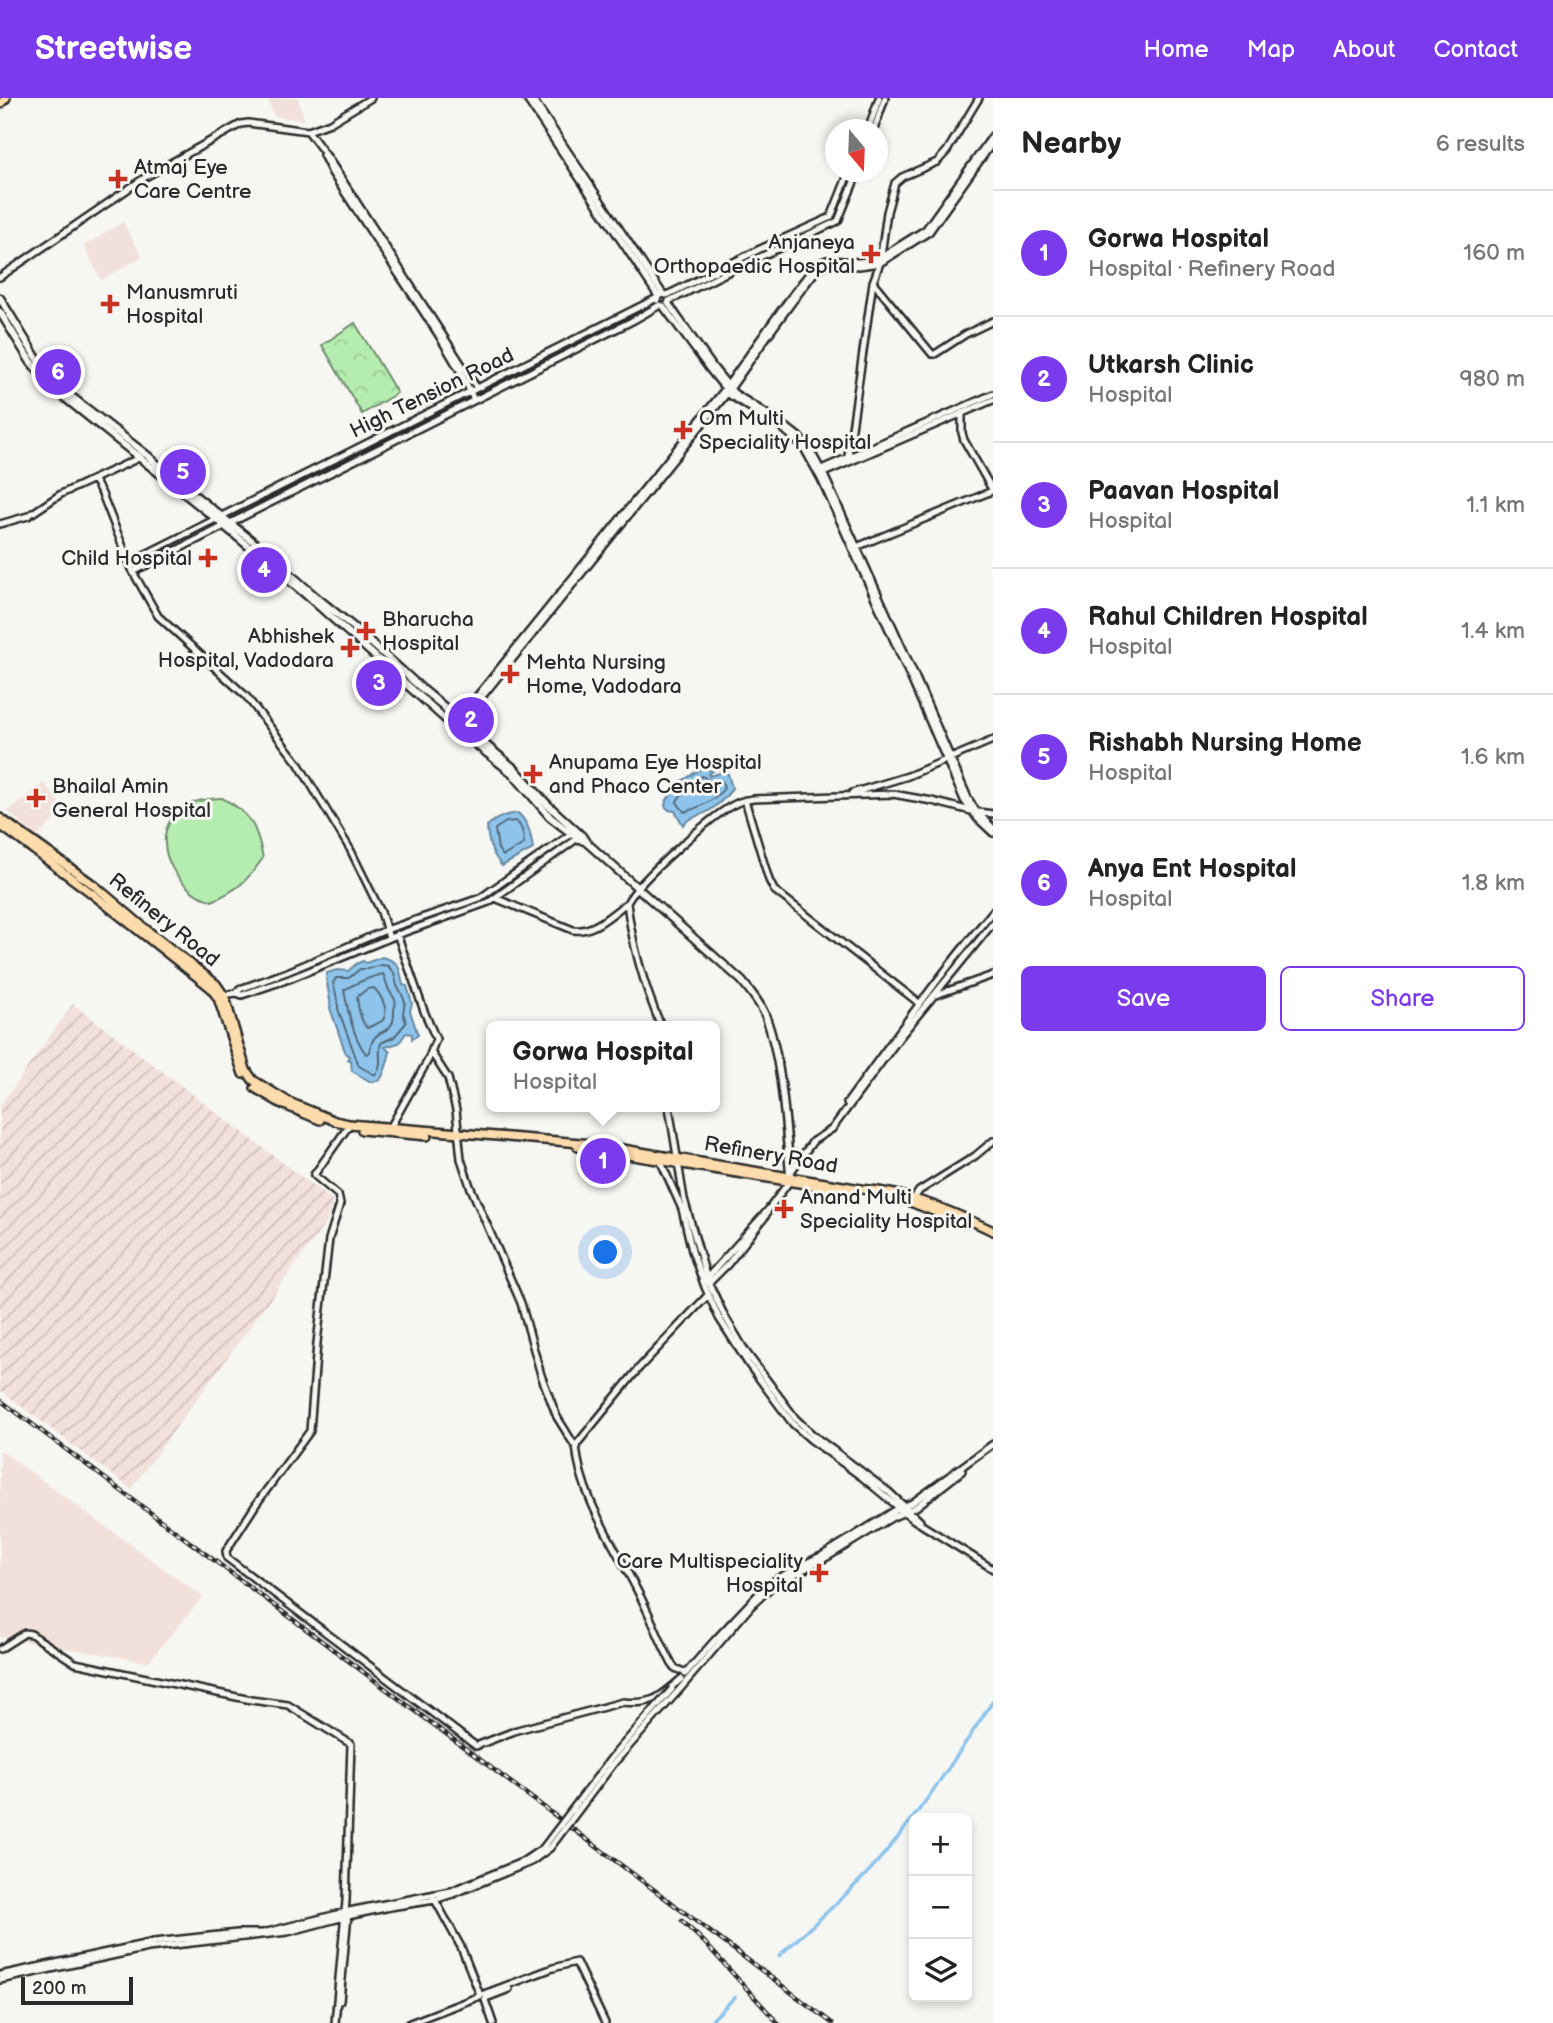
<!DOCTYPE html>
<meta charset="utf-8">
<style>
:root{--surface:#fff;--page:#f6f6f6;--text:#222;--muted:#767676;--line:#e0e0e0;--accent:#7c3aed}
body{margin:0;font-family:"Balsamiq Sans",sans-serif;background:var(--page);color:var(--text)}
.controls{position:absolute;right:21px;bottom:21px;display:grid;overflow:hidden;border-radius:10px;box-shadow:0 4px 10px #0003}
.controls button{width:63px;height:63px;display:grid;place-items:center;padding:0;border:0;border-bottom:2px solid var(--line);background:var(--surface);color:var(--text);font:35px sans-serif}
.compass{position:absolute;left:825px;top:21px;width:63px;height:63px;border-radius:50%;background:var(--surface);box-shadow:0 4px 10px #0003;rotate:161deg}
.scale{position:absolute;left:21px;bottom:18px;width:112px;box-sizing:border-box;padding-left:7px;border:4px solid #2b2b2b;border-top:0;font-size:19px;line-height:24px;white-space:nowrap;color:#2b2b2b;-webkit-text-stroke:5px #f6f6f2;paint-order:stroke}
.you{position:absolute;left:606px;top:1155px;width:24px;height:24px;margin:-18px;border:5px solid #fff;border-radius:50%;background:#1a73e8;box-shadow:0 0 0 10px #1a73e833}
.badge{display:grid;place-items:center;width:46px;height:46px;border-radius:50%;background:var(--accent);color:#fff;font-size:23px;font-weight:700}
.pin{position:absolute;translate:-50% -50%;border:4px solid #fff;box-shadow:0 2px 7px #0006}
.popup{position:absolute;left:486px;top:923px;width:234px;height:91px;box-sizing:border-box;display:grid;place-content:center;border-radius:10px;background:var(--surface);filter:drop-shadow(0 2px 5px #0005);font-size:23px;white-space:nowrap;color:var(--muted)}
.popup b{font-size:26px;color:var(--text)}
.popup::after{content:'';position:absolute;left:50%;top:100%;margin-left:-14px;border:14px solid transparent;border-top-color:var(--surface)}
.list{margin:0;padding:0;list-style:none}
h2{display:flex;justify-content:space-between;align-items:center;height:91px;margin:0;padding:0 28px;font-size:30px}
h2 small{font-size:23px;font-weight:400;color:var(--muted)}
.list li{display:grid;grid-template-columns:46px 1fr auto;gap:21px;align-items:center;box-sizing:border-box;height:126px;padding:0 28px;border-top:2px solid var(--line)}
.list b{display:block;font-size:26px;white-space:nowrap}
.list p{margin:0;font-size:23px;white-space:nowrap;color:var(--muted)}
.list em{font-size:23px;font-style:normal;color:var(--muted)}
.actions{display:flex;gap:14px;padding:21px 28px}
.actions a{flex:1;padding:16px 0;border:2px solid var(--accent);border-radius:10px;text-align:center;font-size:24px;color:var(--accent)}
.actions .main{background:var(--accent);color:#fff}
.icon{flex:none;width:38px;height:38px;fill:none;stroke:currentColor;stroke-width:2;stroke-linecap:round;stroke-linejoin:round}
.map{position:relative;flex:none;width:993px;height:1925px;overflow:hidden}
header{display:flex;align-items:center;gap:42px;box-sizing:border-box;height:98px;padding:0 35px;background:var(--accent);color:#fff}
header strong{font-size:33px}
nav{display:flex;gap:38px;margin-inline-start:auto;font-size:24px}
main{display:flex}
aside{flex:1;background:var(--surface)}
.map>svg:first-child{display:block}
.built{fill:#f2e0db}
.industrial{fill:url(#industrial-furrows)}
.park{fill:url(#park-crowns);stroke:#708c6e;stroke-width:2}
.pitch{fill:#b5edb0;stroke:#708c6e;stroke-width:2}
.water{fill:#8ec4ec;stroke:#66879f;stroke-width:2}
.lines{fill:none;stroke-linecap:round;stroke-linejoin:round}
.shore{stroke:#536878;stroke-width:2}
.canal{stroke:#8ec4ec;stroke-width:3.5}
.tertiary-casing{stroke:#2b2b2b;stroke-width:10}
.secondary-casing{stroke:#2b2b2b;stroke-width:11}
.primary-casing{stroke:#2b2b2b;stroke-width:12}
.tertiary{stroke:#f6f6f2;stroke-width:5}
.secondary{stroke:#f6f6f2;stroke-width:6}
.primary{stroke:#fcdcac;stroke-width:7}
.rail-casing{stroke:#2b2b2b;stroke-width:4.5}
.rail{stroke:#f6f6f2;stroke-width:2;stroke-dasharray:5;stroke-linecap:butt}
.tertiary-bridge-casing{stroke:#2b2b2b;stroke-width:10;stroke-linecap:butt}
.tertiary-bridge{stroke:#f6f6f2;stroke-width:5}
.poi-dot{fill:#c8321e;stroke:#f6f6f2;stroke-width:2.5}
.labels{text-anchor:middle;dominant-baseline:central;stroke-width:6;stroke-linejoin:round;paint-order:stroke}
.poi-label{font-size:21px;fill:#2b2b2b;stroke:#f6f6f2;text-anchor:start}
.street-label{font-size:21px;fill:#2b2b2b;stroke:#f6f6f2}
</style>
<header>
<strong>Streetwise</strong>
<nav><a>Home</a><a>Map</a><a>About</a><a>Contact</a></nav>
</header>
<main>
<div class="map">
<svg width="993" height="1925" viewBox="0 0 993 1925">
<defs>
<pattern id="industrial-furrows" width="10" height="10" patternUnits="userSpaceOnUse" patternTransform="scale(1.75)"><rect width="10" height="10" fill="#f2e0db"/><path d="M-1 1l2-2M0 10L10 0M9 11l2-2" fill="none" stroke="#d0c0bc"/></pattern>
<pattern id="park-crowns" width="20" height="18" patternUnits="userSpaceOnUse" patternTransform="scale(1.75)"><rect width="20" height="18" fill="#b5edb0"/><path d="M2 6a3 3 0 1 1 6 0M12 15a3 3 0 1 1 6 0" fill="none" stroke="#9ccb98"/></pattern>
</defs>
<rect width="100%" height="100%" fill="#f6f6f2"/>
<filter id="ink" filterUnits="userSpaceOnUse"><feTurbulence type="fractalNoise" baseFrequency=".0143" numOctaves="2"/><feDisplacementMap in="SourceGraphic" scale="14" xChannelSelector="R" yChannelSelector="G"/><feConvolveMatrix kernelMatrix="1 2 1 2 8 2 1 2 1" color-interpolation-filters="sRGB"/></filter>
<g filter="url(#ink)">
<path class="built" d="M267 0H298L304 22 274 18Z
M123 124 142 159 101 182 84 148Z
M44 685 64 712 36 740 8 713Z
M0 1352 203 1499 148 1564 0 1539Z"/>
<path class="industrial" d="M73 906 332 1102 328 1122 131 1391 0 1292V1008Z"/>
<path class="park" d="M355 225 397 295 362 316 322 247Z"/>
<path class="pitch" d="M222 700C251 715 257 729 263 760 246 784 239 791 212 803 205 800 197 798 192 793 167 774 152 735 180 712 191 702 208 701 222 700Z"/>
<path class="water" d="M703 670 713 673 708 676 709 678 723 674 728 676 732 690C727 699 721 704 713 710 704 718 691 717 683 727L675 713 669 712 665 708C666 696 680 695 681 683 690 680 694 673 703 670Z
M518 715C529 725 531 737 533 751L502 768C491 755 488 745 487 728 497 719 505 717 518 715Z
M382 859C401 864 399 870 403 887L407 888 412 905 410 913 418 937 412 941V936L406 935 399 945 385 949 390 954C387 965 386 973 380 982L371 984 352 973 351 963 348 961 349 958 346 956 330 910C332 900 325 889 327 875L337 872 348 873 356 866 363 863 366 865Z"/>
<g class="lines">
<path class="shore" d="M702 678 712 684 722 683 724 690C715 703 698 710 684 714 684 713 677 705 677 704 677 699 698 681 702 678Z
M516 723C523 729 524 738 524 746L503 758 498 751 495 731 506 724Z
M382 867 388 868 394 875 397 888 401 894 405 904 403 914 406 925 394 939 381 945C377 955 384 965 376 976H373L359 968 338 911V904L333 885 336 880H349L360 871H367Z
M383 876C386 881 386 886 389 892 390 895 394 898 395 902 397 908 394 907 394 913 395 942 372 925 370 954L366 956C353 939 348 913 344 892 356 885 369 879 383 876Z
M374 890C380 896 390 912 383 922 380 925 370 928 367 930 360 922 358 910 357 899L367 891Z"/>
<path class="canal" d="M779 1858C809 1830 841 1803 869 1773 917 1721 954 1662 993 1603
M709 1925 735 1899"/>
<defs>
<path id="tertiary" d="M526 0 658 198
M532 0 663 196
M868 32 879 0
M874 32 885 0
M308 33 328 60 477 290
M323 57 332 75 438 236 463 278 474 302
M0 179 147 78 241 26 248 25 308 33 330 25 371 0
M873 184 932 256H935L966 236 993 223
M657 202 661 196 667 197 760 151 831 119 849 74
M669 203 734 171 838 123 858 74
M668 205 713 269 734 295 780 324 798 338 809 350 825 379 912 571 968 700 976 713 993 730
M663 208 710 272 731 298 781 329 797 343 805 352 821 381 905 567 964 702 977 720 993 735
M962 315V335L964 342 993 393
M847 365 873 184 880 165 887 114 895 85 902 79 937 64 947 53 979 0
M819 372 993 296
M819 377 993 302
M94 382 102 396 133 474 158 518 246 598 298 665 350 751 381 814 389 840
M0 426 28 418 61 396 141 359
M854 450 992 393
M130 464 657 200
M133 474 634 222 660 207
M457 623 725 291C754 251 781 209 813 171L819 165 827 162 859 164 878 161 926 131 993 37
M460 626 728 294C757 253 785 212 816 173L822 169 828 166 859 168 880 165 929 134 993 44
M852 695 908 678 993 642
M745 702 769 782 774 792 919 905
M495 800 573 832C594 835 611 816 627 805
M236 895 240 891 287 874 386 832 480 800 574 734
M223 897 236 895 242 897 289 881 397 837 489 804 578 740
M933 898 993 877
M661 928C645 890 632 846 627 805 638 783 714 715 737 705 742 702 748 702 753 701L893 696 932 703 971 713 993 716
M431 954 448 980 456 1012 461 1061 470 1088 521 1205 541 1277 557 1319 575 1348
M847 1005C894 940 941 875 993 813
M669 1009 684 1101 707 1181 724 1217 746 1254 796 1321 813 1337 889 1394 920 1423
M350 1026 314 1077 338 1097 340 1106 329 1141 317 1245 310 1333 257 1405 226 1453 227 1460 476 1648 517 1632 623 1604C652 1607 659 1600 681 1581
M390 1030 428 962 436 941 424 913 397 836
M660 1062 682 1111 692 1153 705 1189 719 1220 749 1267 793 1326 810 1341 863 1380 914 1422 993 1471
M790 1075 813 1043 832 1031 900 939 993 825
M913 1102 919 1093 975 1058 993 1043
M707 1180 768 1112 789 1084
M709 1185 728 1166 765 1119 768 1112
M0 1551 25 1535 31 1536 75 1565 251 1602 288 1607 351 1646 346 1803 335 1925
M686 1575 675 1570 672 1566C659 1542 650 1516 637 1492 614 1446 580 1399 576 1347L639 1270 708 1197
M685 1576 715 1542 767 1487 798 1469 823 1457 899 1410 912 1405 993 1346
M680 1591 751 1508 771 1489 829 1458 891 1420 916 1409 962 1373
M434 1800 461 1849 480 1897
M0 1877 154 1844 237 1835H263L349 1813 451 1793
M0 1882 148 1850 288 1834 348 1818 390 1809 435 1802 453 1796
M484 1896 553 1870 576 1864 605 1925
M486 1900 509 1891
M485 1902 493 1925
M340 1903 348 1816
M410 1925 480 1898"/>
<path id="secondary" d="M0 200 42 269 54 285 147 357 168 376 255 445 315 498 356 531 420 589 442 607 457 623 515 671 547 706 582 738 586 744 742 883C751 894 761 906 766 919 783 967 785 1025 790 1075L789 1082
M0 214 30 263 50 288 215 420 311 501 454 629 512 675 550 719 577 740 584 743"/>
<path id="primary" d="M0 6 6 0
M0 720 94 787 148 833 216 886 225 899 246 972 253 982 289 1004 335 1023 349 1026 593 1046 861 1091C907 1094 951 1113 993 1133
M0 727 90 794 210 889 218 900 243 976
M255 990 282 1006 320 1022
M362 1032 427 1038
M578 1049 836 1091
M882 1097 910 1104 964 1125"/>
</defs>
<use href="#tertiary" class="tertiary-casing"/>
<use href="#secondary" class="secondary-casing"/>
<use href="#primary" class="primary-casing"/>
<use href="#tertiary" class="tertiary"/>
<use href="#secondary" class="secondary"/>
<use href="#primary" class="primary"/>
<defs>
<path id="rail" d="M0 1302 832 1925
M682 1823 705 1845 778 1925"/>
</defs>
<use href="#rail" class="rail-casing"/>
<use href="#rail" class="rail"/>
<defs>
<path id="tertiary-bridge" d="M451 1793 522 1764 543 1750 612 1659 672 1591
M453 1796 531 1764 550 1750 614 1665 680 1591"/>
</defs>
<use href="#tertiary-bridge" class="tertiary-bridge-casing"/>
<use href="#tertiary-bridge" class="tertiary-bridge"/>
</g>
</g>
<g class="poi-dot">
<path d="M114.5 70.5h7v7h7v7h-7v7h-7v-7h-7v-7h7z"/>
<path d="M867.5 145.5h7v7h7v7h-7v7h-7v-7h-7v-7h7z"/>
<path d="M106.5 195.5h7v7h7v7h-7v7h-7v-7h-7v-7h7z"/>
<path d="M679.5 321.5h7v7h7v7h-7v7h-7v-7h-7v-7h7z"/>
<path d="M204.5 449.5h7v7h7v7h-7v7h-7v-7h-7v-7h7z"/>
<path d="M362.5 522.5h7v7h7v7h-7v7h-7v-7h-7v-7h7z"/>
<path d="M346.5 539.5h7v7h7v7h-7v7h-7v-7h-7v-7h7z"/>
<path d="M506.5 565.5h7v7h7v7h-7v7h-7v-7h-7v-7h7z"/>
<path d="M529.5 665.5h7v7h7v7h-7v7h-7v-7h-7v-7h7z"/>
<path d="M32.5 689.5h7v7h7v7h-7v7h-7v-7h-7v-7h7z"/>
<path d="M780.5 1100.5h7v7h7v7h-7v7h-7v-7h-7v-7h7z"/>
<path d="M815.5 1464.5h7v7h7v7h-7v7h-7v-7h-7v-7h7z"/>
</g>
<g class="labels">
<g class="poi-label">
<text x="134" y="69">Atmaj Eye<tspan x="134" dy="24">Care Centre</tspan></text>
<text x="855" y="144" text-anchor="end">Anjaneya<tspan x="855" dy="24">Orthopaedic Hospital</tspan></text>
<text x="126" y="194">Manusmruti<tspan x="126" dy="24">Hospital</tspan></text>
<text x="699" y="320">Om Multi<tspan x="699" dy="24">Speciality Hospital</tspan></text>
<text x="192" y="460" text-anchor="end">Child Hospital</text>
<text x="382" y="521">Bharucha<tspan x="382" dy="24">Hospital</tspan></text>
<text x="334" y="538" text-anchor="end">Abhishek<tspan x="334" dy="24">Hospital, Vadodara</tspan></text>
<text x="526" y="564">Mehta Nursing<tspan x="526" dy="24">Home, Vadodara</tspan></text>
<text x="549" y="664">Anupama Eye Hospital<tspan x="549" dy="24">and Phaco Center</tspan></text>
<text x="52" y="688">Bhailal Amin<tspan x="52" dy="24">General Hospital</tspan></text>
<text x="800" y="1099">Anand Multi<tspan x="800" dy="24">Speciality Hospital</tspan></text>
<text x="803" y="1463" text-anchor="end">Care Multispeciality<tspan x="803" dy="24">Hospital</tspan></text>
</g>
<g class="street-label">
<text transform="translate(432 295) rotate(-26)">High Tension Road</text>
<text transform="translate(164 822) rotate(39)">Refinery Road</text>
<text transform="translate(771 1057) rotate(10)">Refinery Road</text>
</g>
</g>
</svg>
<div class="controls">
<button>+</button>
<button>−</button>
<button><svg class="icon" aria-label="layers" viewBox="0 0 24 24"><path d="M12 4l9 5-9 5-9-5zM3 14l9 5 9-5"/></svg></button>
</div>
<svg class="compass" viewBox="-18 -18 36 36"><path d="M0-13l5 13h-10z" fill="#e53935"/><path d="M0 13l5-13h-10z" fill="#767676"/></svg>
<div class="scale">200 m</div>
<div class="you"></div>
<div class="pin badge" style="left:603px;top:1063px">1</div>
<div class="popup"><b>Gorwa Hospital</b>Hospital</div>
<div class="pin badge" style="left:471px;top:622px">2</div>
<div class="pin badge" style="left:379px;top:585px">3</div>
<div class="pin badge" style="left:264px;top:472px">4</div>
<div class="pin badge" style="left:183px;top:374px">5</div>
<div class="pin badge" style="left:58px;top:274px">6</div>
</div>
<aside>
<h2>Nearby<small>6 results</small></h2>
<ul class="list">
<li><span class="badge">1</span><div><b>Gorwa Hospital</b><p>Hospital · Refinery Road</p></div><em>160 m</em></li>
<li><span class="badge">2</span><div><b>Utkarsh Clinic</b><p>Hospital</p></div><em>980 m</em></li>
<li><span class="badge">3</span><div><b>Paavan Hospital</b><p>Hospital</p></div><em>1.1 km</em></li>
<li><span class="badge">4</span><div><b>Rahul Children Hospital</b><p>Hospital</p></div><em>1.4 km</em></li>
<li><span class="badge">5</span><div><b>Rishabh Nursing Home</b><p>Hospital</p></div><em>1.6 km</em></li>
<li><span class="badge">6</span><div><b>Anya Ent Hospital</b><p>Hospital</p></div><em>1.8 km</em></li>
</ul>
<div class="actions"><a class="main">Save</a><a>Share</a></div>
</aside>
</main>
